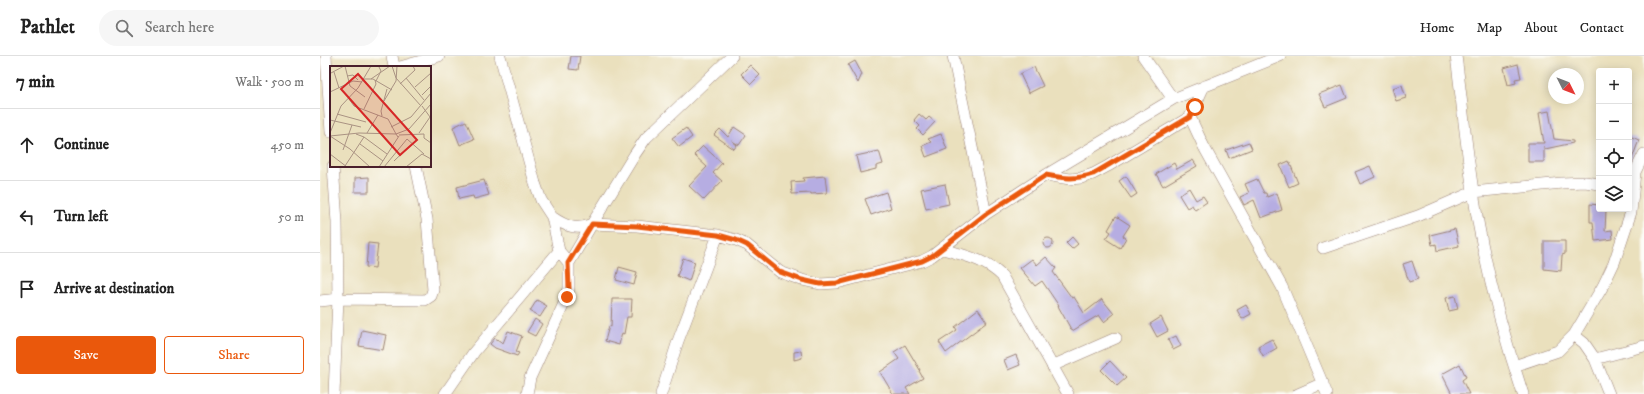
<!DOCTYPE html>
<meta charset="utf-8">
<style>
:root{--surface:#fff;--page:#f6f6f6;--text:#222;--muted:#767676;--line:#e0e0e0;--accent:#ea580c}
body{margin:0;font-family:"IM FELL DW Pica",serif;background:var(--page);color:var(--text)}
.controls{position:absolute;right:12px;top:12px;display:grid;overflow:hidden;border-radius:4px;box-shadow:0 2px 10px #0003}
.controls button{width:36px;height:36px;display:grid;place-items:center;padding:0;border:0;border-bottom:1px solid var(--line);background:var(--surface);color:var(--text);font:20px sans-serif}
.compass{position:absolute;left:1228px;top:12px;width:36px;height:36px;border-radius:50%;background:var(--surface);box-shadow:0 2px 10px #0003;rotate:132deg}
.stop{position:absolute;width:12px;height:12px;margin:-9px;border:3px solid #ea580c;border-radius:50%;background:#fff}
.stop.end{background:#ea580c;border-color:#fff;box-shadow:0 1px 4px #0008}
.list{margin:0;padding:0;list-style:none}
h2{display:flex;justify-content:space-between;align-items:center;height:52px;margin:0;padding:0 16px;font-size:17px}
h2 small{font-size:13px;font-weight:400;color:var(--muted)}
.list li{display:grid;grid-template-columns:26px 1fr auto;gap:12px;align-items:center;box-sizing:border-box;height:72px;padding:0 16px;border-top:1px solid var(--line)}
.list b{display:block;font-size:15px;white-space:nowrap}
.list em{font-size:13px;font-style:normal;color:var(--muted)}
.actions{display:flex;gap:8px;padding:12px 16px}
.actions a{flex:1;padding:9px 0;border:1px solid var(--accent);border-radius:4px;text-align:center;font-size:14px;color:var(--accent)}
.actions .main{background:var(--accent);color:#fff}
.icon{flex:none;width:22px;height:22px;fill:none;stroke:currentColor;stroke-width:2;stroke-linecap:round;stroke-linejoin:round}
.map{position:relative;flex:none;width:1324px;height:338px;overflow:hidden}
header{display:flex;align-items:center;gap:24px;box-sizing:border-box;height:56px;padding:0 20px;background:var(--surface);border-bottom:1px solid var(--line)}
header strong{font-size:19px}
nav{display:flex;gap:22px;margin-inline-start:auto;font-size:14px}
.search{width:280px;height:36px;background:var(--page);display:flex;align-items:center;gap:10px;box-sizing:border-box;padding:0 14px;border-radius:22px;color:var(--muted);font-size:15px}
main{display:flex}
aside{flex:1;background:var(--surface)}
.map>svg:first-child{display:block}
.building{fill:#b6ade2}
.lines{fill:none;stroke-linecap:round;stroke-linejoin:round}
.minor-casing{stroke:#9a8074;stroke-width:12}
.minor{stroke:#fff;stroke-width:11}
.route{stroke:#ea580c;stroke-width:5}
.inset-road{fill:none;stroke:#aa9383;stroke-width:1}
.view{fill:#d62828;fill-opacity:0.15;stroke:#d62828;stroke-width:2}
.inset-edge{fill:none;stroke:#4a1f2b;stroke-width:2}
</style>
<header>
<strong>Pathlet</strong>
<div class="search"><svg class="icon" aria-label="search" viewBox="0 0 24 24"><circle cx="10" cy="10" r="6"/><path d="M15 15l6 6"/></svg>Search here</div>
<nav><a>Home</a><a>Map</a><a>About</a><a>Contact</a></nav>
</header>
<main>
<aside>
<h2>7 min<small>Walk · 500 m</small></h2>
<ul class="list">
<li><svg class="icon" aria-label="ahead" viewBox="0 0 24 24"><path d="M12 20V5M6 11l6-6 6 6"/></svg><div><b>Continue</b></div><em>450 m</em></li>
<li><svg class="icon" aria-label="left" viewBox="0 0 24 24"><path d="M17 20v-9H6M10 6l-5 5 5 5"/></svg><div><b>Turn left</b></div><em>50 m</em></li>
<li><svg class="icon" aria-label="arrive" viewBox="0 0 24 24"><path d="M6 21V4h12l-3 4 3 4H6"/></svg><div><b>Arrive at destination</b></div></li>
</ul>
<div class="actions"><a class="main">Save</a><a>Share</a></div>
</aside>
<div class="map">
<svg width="1324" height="338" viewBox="0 0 1324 338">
<rect width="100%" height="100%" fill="#fdfcf7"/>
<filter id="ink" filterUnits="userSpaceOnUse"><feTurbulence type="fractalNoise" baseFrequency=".025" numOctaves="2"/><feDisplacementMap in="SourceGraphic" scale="8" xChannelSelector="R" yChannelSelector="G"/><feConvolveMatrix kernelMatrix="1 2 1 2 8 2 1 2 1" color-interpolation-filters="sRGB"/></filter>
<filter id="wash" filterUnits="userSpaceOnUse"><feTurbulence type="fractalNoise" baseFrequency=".012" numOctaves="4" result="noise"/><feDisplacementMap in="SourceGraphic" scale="16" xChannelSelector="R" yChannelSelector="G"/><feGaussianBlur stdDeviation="0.9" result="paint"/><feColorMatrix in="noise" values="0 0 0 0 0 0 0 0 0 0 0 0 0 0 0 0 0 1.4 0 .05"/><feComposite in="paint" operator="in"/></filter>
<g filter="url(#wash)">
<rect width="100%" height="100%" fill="#eae0bd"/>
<g id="blocks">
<path class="building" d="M251 0H260L258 14 249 13Z
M535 5 542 18 538 27 528 9Z
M1198 8 1201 22 1195 23 1196 27 1188 29 1184 12Z
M430 9 440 19 431 28 421 18Z
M714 11 723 30 709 37 700 18Z
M1022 29 1027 42 1005 51 999 38Z
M1082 29 1086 42 1076 45 1072 32Z
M1229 55 1234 83 1253 85V87L1225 93 1224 90V106H1208V87H1224L1219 57Z
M599 58 606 64 609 61 615 66 603 79 597 73 600 70 594 64Z
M146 65 154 83 140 89 133 71Z
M414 71 426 79 419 89 412 85 417 89 414 93 394 79 400 73 408 81Z
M366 72 372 81 359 91 352 82Z
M621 78 627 93 606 101 602 90 611 86 608 83Z
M1309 80 1319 84 1310 108H1309Z
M929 86 932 93 909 102 906 94Z
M383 90 402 107 393 117 402 125 384 144 369 130 387 111 374 99Z
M559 95 563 108 556 110V113L540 117 536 100Z
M873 104 877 110 843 130 836 118 854 107 857 113Z
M969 105 978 127 969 131 960 109Z
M1050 110 1055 121 1040 128 1035 116Z
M505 120 507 137 491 138V137L472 138 471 126 484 125 483 122Z
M806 120 817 138 811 142 799 125Z
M49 121V136H35V122Z
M937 123 944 137H946L947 141 957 137 962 154 941 162 934 144 924 149 920 141 929 137 925 128Z
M164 124 169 139 154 143 153 140 139 143 137 131Z
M625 128 629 148 606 153 601 133Z
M869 132 876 144 883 140 887 146 875 154 872 149 867 152 859 139Z
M566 136 571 152 551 159 545 143Z
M1270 148 1279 149V153L1286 154 1285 175 1292 174 1293 183 1275 185 1273 166H1270Z
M796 160 810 169 803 180 806 182 800 192 786 183 791 176 788 174Z
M1135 173 1139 190 1117 195 1116 188 1112 189 1110 179Z
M752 181 758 188 752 193 746 187Z
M723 187a5 5 0 1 1 10 0a5 5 0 1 1-10 0Z
M1224 185H1245V198L1242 199 1241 215 1224 213Z
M48 187 58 188 55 212 46 211Z
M726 201 736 212 733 216 752 242 754 241 764 257 782 243 794 258 784 266 779 259 752 275 738 250H739L722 225 715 230 700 212 712 203 717 209Z
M363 202 375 206 369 225 357 220Z
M1092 205 1098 223 1089 226 1083 208Z
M299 211 317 216 314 229 296 224Z
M1135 240 1138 253 1129 255 1126 242Z
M292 243H312L311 261H307L304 278 302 277 299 289 285 285 289 270 291 271Z
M217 244 227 250 220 261 210 255Z
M926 249 931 258 922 263 917 254Z
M658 253 667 266 626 297 619 286 637 274 635 271Z
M841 261 848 275 837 281 830 268Z
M215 263 222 268 215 280 207 276Z
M42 274 66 279 63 294 39 290Z
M188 275 202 280 196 296 199 297 197 300 175 292 170 288 175 282 183 287Z
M856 280 861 290 853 294 848 284Z
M952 283 957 292 943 300 938 290Z
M585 289 600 314 599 315 603 322 586 332 590 338H573L560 316 579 303 574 296Z
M481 295 482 302 474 304V296Z
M696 299 700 309 688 314 684 304Z
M790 305 806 322 797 330 781 314Z
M1140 308 1146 321 1142 324 1149 338H1132L1122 318Z"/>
</g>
</g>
<g filter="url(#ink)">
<use href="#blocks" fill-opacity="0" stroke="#9a8074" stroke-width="1"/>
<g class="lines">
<defs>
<path id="minor" d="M6 0 11 76
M72 0 74 11
M180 0 215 127 221 144 232 161 239 195 249 207
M633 0 666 158
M823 0 853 43
M1136 0C1142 45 1146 90 1153 135 1163 204 1181 272 1203 338
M80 11 119 0
M870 61 884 91 962 231 1007 338
M13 110 17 166 18 243 14 338
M726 119 750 123 761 122 773 118 788 110 870 61 884 30
M232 161C245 170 257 175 272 168L315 98 326 82 412 0
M1003 192 1098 160 1153 136 1242 127 1265 126 1279 128
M623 193C646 200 664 203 682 220L748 338
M0 245 18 243 105 244 111 240 113 234 107 163 96 110
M1254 279 1264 287 1275 303 1324 290
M1275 303 1289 338
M732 310 796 282
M1194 310 1238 295 1254 279 1283 230 1294 207 1311 156 1315 116 1324 98
M125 338 154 296 239 195
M207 338 210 322 247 241 249 232V207L272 168 317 170 398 179 416 184 427 189 460 216 482 224 500 228 517 227 602 205 612 200 666 158 726 119 853 43 960 0
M341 338 358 285 398 179
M978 338 1003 327"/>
</defs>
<use href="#minor" class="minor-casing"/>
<use href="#minor" class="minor"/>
</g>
</g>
<g class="lines" filter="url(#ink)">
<path class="route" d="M247 241 249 232 248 207 272 168 317 170 398 179 416 184 427 189 460 216 482 224 500 228 517 227 602 205 612 200 666 158 726 119C744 122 755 124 773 118L870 61 875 51"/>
</g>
<g transform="translate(10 10)">
<rect width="101" height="101" fill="#eae0bd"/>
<path class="inset-road" d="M15 0 20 20 35 31M62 0 66 12 91 40M4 6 9 22M1 7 14 0M17 10 23 9 28 14M76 12 94 34M33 13H43L62 24M41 13 60 0M46 15 51 5 49 1M70 18 85 4 83 0M85 21 101 7M0 26 23 15 32 16M92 29 101 20M19 33 24 40 58 53 66 68 79 63 101 38M54 35 66 15 67 0M92 40 100 51M34 43 46 18 45 14M7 48 36 56M52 50 51 45 57 23M0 54 31 61M61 61 81 51 101 27M0 67 11 40 28 22 41 0M37 67 48 49M89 67 100 51M69 69 94 68V72L101 77M0 70 29 67 66 68 68 71M0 70 20 83 40 101M34 71 57 88M30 78 53 95M13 84 22 59M0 88 17 101M64 95 87 73M15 100 34 71 26 68M49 101 69 70M54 101 77 73 94 88M76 101 92 88 101 93"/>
<path class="view" d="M28 8 87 74 70 89 11 23Z"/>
<rect width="101" height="101" class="inset-edge"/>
</g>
</svg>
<div class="controls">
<button>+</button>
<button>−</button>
<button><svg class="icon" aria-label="locate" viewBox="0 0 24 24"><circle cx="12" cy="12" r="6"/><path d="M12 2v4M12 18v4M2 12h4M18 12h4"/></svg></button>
<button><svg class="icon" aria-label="layers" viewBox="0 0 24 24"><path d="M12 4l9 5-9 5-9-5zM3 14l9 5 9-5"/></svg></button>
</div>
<svg class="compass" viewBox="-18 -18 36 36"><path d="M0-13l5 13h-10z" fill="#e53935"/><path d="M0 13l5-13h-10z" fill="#767676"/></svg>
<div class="stop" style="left:875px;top:51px"></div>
<div class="stop end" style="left:247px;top:241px"></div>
</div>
</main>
